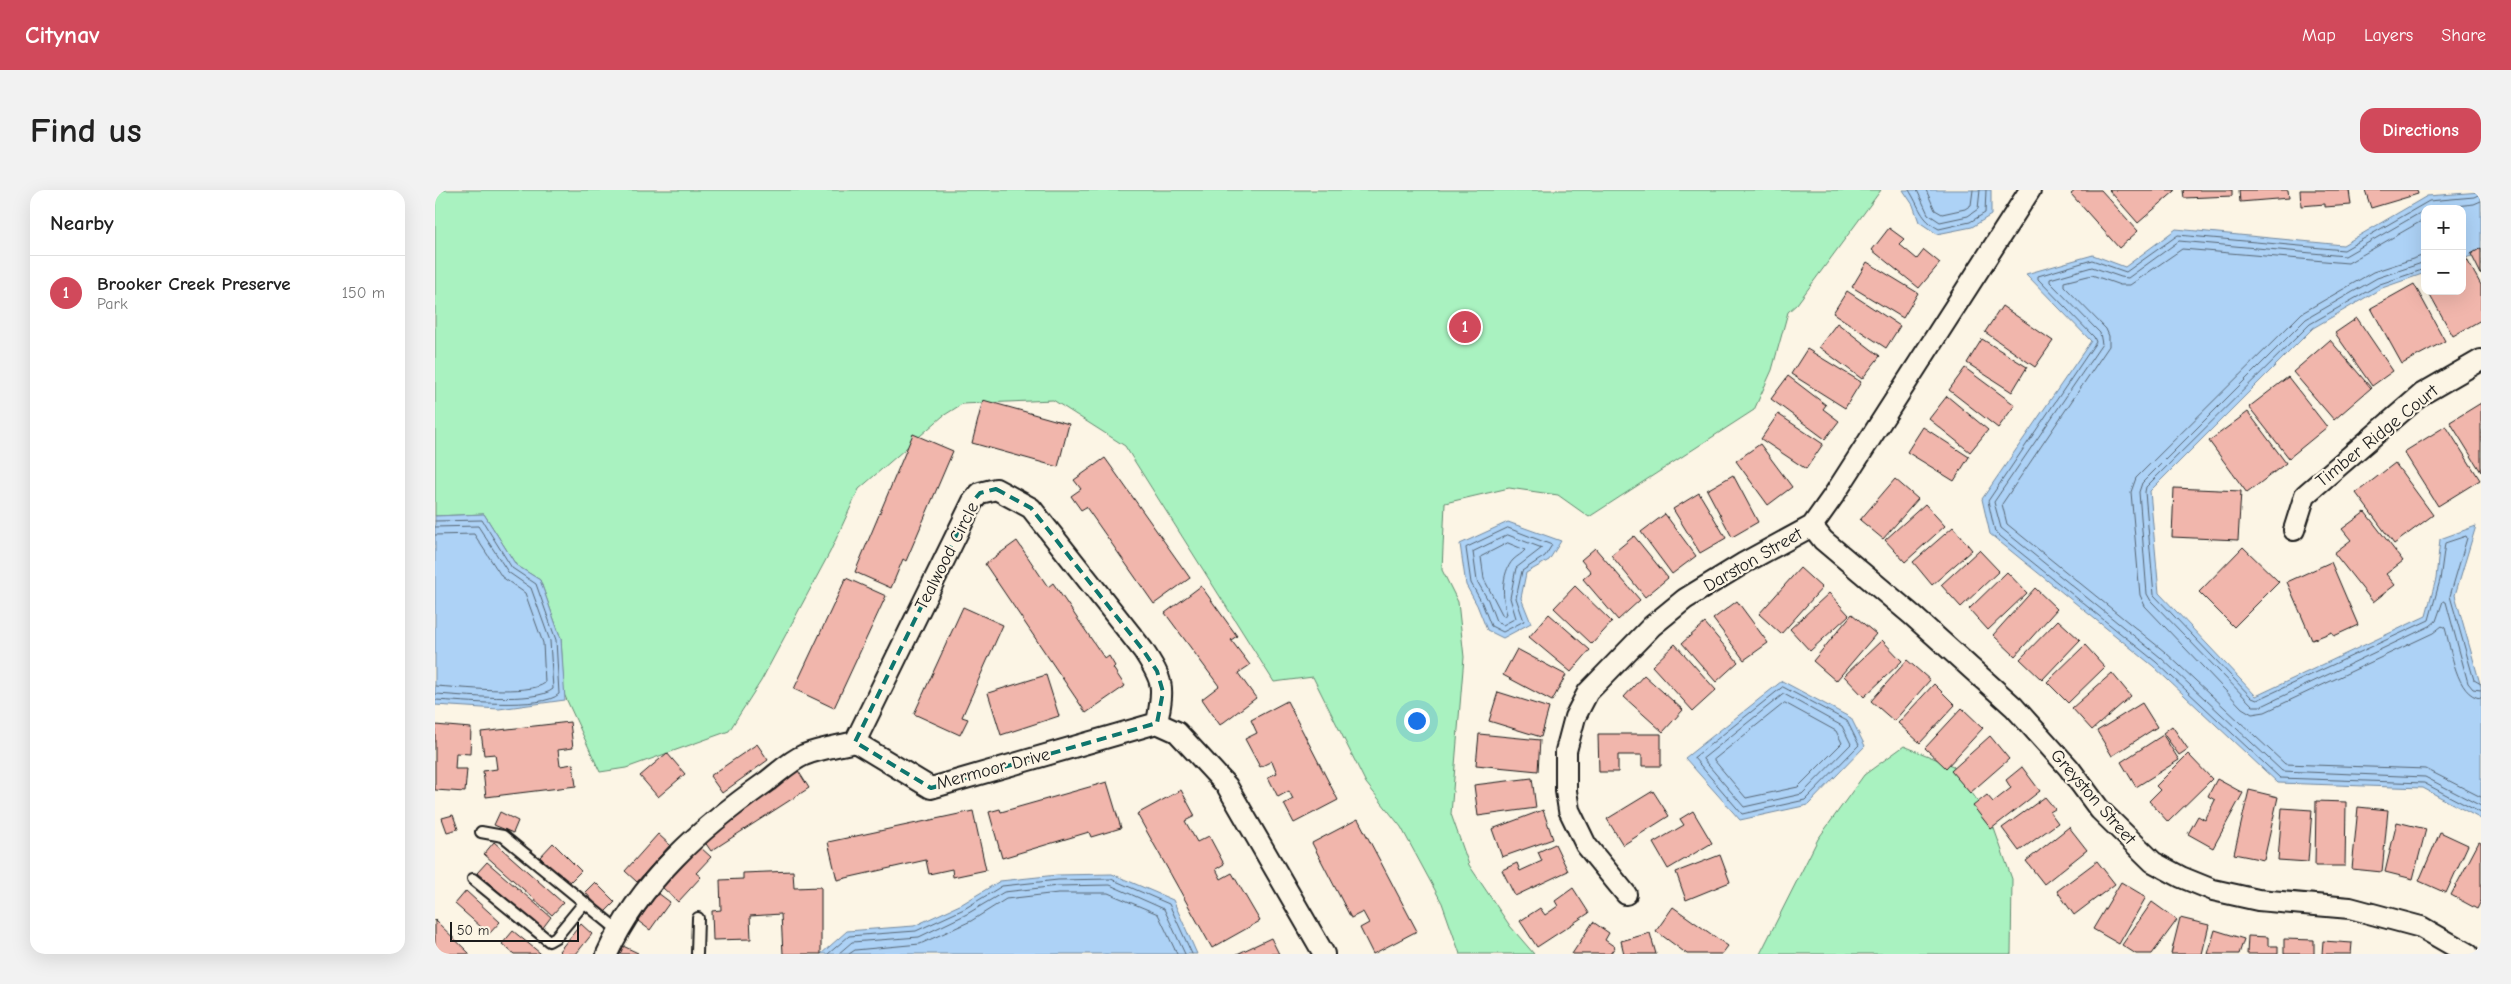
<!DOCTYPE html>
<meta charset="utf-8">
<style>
:root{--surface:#fff;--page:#f2f2f2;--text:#222;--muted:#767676;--line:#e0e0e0;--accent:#d1495b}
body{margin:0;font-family:"Comic Neue",sans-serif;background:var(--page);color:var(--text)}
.controls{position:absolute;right:15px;top:15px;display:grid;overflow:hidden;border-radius:10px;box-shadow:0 5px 20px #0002}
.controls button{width:45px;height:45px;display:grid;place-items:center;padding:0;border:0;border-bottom:1px solid var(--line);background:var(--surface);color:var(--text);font:25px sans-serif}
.scale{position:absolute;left:15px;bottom:12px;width:129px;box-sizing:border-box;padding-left:5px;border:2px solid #1c1c1c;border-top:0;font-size:14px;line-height:18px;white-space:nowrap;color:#1c1c1c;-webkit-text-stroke:4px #fcf5e5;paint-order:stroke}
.you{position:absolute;left:981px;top:530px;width:18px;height:18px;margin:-12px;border:4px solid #fff;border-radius:50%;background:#1a73e8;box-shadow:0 0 0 8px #1a73e833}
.badge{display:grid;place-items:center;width:32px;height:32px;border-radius:50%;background:var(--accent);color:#fff;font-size:16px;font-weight:700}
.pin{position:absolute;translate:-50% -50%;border:2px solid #fff;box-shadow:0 1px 5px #0006}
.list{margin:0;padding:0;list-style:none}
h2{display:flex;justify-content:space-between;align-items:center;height:65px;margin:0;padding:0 20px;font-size:21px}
h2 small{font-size:16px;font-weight:400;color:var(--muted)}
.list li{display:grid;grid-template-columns:32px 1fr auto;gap:15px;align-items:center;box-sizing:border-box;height:75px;padding:0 20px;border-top:1px solid var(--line)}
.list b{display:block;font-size:19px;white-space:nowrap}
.list p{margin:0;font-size:16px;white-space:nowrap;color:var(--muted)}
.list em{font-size:16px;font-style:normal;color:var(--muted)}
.map{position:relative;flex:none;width:2046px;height:764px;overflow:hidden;border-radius:15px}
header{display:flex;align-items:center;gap:30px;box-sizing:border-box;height:70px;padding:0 25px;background:var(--accent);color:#fff}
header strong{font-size:24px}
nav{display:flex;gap:28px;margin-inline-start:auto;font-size:18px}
.intro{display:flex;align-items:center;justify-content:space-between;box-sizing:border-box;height:120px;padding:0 30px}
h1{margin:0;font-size:35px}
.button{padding:12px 22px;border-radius:15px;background:var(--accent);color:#fff;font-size:18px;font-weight:700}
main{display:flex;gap:30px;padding:0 30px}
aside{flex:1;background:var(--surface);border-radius:15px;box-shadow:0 5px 20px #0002}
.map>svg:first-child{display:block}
.green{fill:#a9f2c0;stroke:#62876e}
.water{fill:#add2f6;stroke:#73899f}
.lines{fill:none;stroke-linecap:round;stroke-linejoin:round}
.shore{stroke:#566573;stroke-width:1}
.building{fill:#f1b6ac;stroke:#1c1c1c}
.service-casing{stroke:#1c1c1c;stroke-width:14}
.minor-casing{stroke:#1c1c1c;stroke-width:24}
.service{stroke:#fcf5e5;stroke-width:10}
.minor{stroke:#fcf5e5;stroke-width:20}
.marked{fill:none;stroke:#0f766e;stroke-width:4;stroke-dasharray:10 6;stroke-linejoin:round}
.labels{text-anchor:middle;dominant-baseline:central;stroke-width:4.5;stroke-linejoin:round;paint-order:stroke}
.street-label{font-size:18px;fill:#1c1c1c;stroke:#fcf5e5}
</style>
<header>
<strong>Citynav</strong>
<nav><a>Map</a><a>Layers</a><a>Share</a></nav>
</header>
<div class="intro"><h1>Find us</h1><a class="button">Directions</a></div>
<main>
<aside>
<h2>Nearby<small></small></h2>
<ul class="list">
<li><span class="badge">1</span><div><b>Brooker Creek Preserve</b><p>Park</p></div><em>150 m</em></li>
</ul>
</aside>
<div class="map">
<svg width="2046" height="764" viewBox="0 0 2046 764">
<rect width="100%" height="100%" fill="#fcf5e5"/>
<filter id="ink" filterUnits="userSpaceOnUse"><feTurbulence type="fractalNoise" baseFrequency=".02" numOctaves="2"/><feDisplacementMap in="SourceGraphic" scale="10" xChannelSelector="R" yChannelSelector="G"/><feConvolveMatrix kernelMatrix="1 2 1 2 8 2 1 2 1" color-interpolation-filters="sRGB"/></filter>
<g filter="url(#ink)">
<path class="green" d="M0 0H1446L1362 114 1353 122 1337 180 1319 220 1154 327 1123 305 1074 298 1010 313 1007 380 1023 412 1029 467 1016 624 1034 675 1075 736 1099 764H1025L1007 713 966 637 931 593 878 487 839 492 690 256 618 210 527 214 508 226 424 299 395 362 326 491 294 541 191 578 165 582 129 504 126 449 105 390 81 375 49 324 0 326Z
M1469 556 1518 576 1556 630 1577 689 1576 764H1325L1383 649 1429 585Z"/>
<path class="water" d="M1468 0H1556V25L1537 37 1502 44 1484 32 1478 15Z
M2046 2V63L2027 69V19H1990V83L1947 98 1878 138 1715 301 1724 403 1821 506 1991 426 2001 389 2005 349 2041 336 2020 405 2046 497V629L1988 598 1843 593 1718 476 1555 344 1547 309 1656 151 1591 84 1658 65 1690 77 1741 39 1908 55 1992 6Z
M49 324 81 375 105 390 126 449 130 510 64 519 0 515V326Z
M1073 332 1126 351 1114 370 1091 383 1086 408 1096 433 1068 448 1052 440 1042 415 1031 395 1025 354Z
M1347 491 1416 528 1430 556 1373 615 1305 630 1250 568Z
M677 684 738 710 762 764H386L412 741 479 736 527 714 565 691 622 685Z"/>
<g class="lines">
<path class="shore" d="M1474 0C1485 17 1485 29 1504 39L1535 32 1550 23 1551 0
M1482 0 1493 24 1505 32 1533 26 1543 19 1545 0
M1491 0 1500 20 1507 24 1530 19 1536 15 1538 0
M2044 0 2043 5 2039 7 1994 11 1909 60 1743 45 1691 82 1657 70 1603 86V89L1659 147 1661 152 1553 311 1560 342 1721 472 1845 588 1989 593 2046 623
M1993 19 2039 14 2046 11
M1990 20 1910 66 1744 51 1693 88 1686 87 1657 77 1615 89V92L1665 143 1667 154 1559 312 1566 338 1725 467 1847 581 1990 587 2046 616
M1990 29 1913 73 1747 59 1695 95H1685L1657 85 1629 92V96L1671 139 1674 146V156L1567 314 1572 334 1730 462 1850 574 1991 579 2046 607
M1990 65 1938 82 1867 123 1701 288 1696 302 1705 405 1710 416 1807 518 1817 524 1830 522 1998 443 2007 436 2010 438C2016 458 2021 507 2046 508
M1990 72 1942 88 1871 129 1707 293 1704 302 1712 404 1716 411 1818 516H1827L1995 436 2001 431 2008 411 2011 412 2033 493 2038 499 2046 500
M1990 79 1945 94 1875 134 1711 297 1710 302 1719 405 1817 508 1822 510 1994 430 2005 390 2010 353 2031 346 2032 348 2015 406 2039 490 2046 494
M0 331 47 330 77 378 101 394 121 450 124 504C108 520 25 511 0 510
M0 337 43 336 73 382 96 398 115 451 118 499C101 514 24 505 0 504
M1073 338 1117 355 1110 366 1087 381 1081 408 1089 431 1068 442 1056 436 1047 413 1036 393 1031 358Z
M0 345 39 344 67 387 90 403 108 453 110 493C95 506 22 497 0 496
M1073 345 1107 358 1081 378 1075 408 1081 428 1068 435 1061 431 1053 410 1042 391 1038 362Z
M1073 353 1090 360C1087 364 1082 366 1078 370 1066 383 1067 409 1072 424L1068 426 1049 389 1046 367Z
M1348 497 1412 531 1424 555 1370 610 1307 624 1259 568Z
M1349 504 1407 536 1416 554 1367 604 1309 617 1268 569Z
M1350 513 1401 541 1407 553 1363 597 1311 608 1279 570Z
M393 764 414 746 481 741 529 719 567 696 623 690 676 689 734 714 757 764
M403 764 417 752 484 747 532 724 569 702 623 696 675 695 729 719 750 764
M414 764 420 760 485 754 536 731 571 709 623 703H673L723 724 742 764"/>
</g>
<path class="building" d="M1641 0H1666L1703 41 1684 58 1636 4Z
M1674 0H1739L1740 1 1703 33Z
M1748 0H1797V6L1749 8Z
M1804 0H1853L1854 8 1805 12Z
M1865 0H1914L1916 15 1890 17V14L1866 16Z
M1930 0H1982L1983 4 1936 18Z
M1454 38 1469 49 1464 54 1482 69 1489 60 1505 73 1484 98 1437 60Z
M2046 58V84L2036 64Z
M2030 66 2046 95V130L2018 146 1993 101H2027V67Z
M1432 72 1483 103 1468 128 1417 97Z
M1979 94 2010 151 1967 174 1936 118Z
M1412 101 1465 136 1451 158 1398 123Z
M1567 116 1618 151 1600 177 1550 142Z
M1922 128 1958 181 1937 196 1900 143Z
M1402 133 1445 166 1427 189 1384 157Z
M1547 149 1592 177 1577 202 1532 173Z
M1895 150 1936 198 1899 230 1858 182Z
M1372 159 1426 192 1410 218 1356 184Z
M1530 178 1580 215 1563 238 1514 200Z
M1353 186 1391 215 1388 219 1404 231 1390 249 1336 209Z
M1853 187 1892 237 1854 268 1814 217Z
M1512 206 1553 240 1535 262 1494 229Z
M548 210 634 234 623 277 537 253Z
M2046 213V282L2015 232Z
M1813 222 1851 273 1812 303 1774 251Z
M1343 224 1388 254 1371 279 1326 249Z
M2011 236 2045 290 2003 316 1969 262Z
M1488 237 1534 267 1519 291 1472 262Z
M478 244 518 261 471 371 468 369 456 398 420 382Z
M1325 254 1357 297 1333 315 1301 271Z
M670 268 755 388 719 414 651 317 646 320 636 306 646 299 639 290Z
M1960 273 1998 325 1959 354 1921 303Z
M1298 285 1323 332 1297 347 1272 300Z
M1460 289 1483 309 1448 349 1425 330Z
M1739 298 1806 301 1803 350 1737 347Z
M1264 303 1291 348 1265 363 1238 319Z
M1490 314 1510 336 1470 372 1450 350Z
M1930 322 1968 371 1951 384 1960 395 1938 412 1899 363 1916 350 1907 339Z
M1230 324 1261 366 1237 384 1206 342Z
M1518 337 1537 360 1497 395 1478 372Z
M1199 346 1233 388 1210 407 1176 365Z
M582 351 613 397 618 393 670 469 674 466 680 476 678 478 690 496 651 523 550 374Z
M1808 357 1844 392 1799 437 1764 402Z
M1160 358 1205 410 1183 430 1148 389 1156 382 1146 370Z
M1544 360 1564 381 1526 417 1506 395Z
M1896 372 1923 435 1899 446 1897 442 1877 450 1852 392Z
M1365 378 1387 398 1346 444 1324 424Z
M1572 382 1592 403 1553 440 1534 419Z
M411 388 451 406 399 518 359 499Z
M766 396 802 446 796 450 815 475 803 483 821 508 785 535 767 509 784 496 730 423Z
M1140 396 1177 432 1157 454 1119 418Z
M1600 398 1622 419 1580 466 1558 445Z
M1394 403 1414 425 1375 461 1355 439Z
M1302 411 1333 453 1309 470 1278 429Z
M528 417 568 435 527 527 533 529 525 545 479 524Z
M1114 424 1155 460 1136 482 1094 447Z
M1417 424 1441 444 1401 491 1378 471Z
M1623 430 1645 450 1607 490 1585 469Z
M1270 433 1303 472 1281 492 1247 453Z
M1447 450 1467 471 1429 507 1409 486Z
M1240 454 1281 500 1258 521 1217 476Z
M1650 455 1670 477 1633 513 1612 492Z
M1082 459 1131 485 1117 511 1068 485Z
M1472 470 1495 490 1459 531 1436 511Z
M1677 483 1696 506 1657 540 1637 518Z
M611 485 624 526 566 545 553 503Z
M1209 485 1248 520 1228 542 1189 507Z
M1499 494 1520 515 1485 553 1463 533Z
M1063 502 1114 518 1106 547 1054 531Z
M852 511 903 610 859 633 849 614 858 609 854 601 843 607 833 587 842 583 837 571 825 577 810 549 822 543 816 530Z
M1707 513 1722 537 1677 566 1662 541Z
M1527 518 1548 538 1511 578 1490 558Z
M135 532 138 558 123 560 125 576 138 574 141 596 51 607 48 581 62 579 60 564 49 565 46 542Z
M0 535 36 538 35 564 21 563 20 579H32L30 602 0 600Z
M1737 536 1753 559 1744 565 1728 543Z
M1044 544 1105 550 1103 581 1041 575Z
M1163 544H1226V576H1207V565H1183V582H1164Z
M1728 545 1744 570 1701 597 1686 572Z
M1555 546 1574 569 1535 603 1516 581Z
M322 554 333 570 287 603 275 586Z
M232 563 250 584 223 607 205 586Z
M1753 564 1777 589 1733 632 1714 611 1725 600 1721 596Z
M1587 577 1605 601 1556 639 1538 616 1552 605 1558 612 1576 598 1571 590Z
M362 579 374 598 276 661 267 648 312 619 308 614Z
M1097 588 1101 618 1043 626 1039 595Z
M1782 589 1808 603 1778 658 1753 644 1763 626 1770 630 1780 610 1773 606Z
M672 592 686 638 656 647 654 642 567 668 554 622 565 619 566 622Z
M746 600 760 626 750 631 762 652 774 646 789 674 781 679 786 689 797 683 825 731 777 758 702 624Z
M1814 600 1843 607 1829 670 1799 664Z
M1218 601 1234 626 1188 655 1172 629Z
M1610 607 1620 619 1615 622 1623 633 1584 661 1567 638Z
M1881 611 1911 612 1910 676H1880Z
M1923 617 1953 620 1947 682 1917 679Z
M1847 618 1877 620 1873 672 1843 670Z
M1108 620 1118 649 1067 667 1057 639Z
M538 621 551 680 518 687 517 679 494 684 491 670 402 690 393 652Z
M1258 621 1277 653 1233 679 1218 653 1249 635 1245 629Z
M65 622 83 631 78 643 59 635Z
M18 625 23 639 12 642 7 628Z
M923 629 982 741 938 764 925 738 934 733 928 722 916 728 877 653Z
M1962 632 1991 639 1978 689 1950 682Z
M1634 637 1652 660 1609 694 1591 671Z
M2005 642 2033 655 2011 703 1984 691Z
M223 644 235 655 202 692 190 681Z
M59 652 128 713 117 725 49 664Z
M2044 652 2046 653V711L2042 719 2016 705Z
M118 653 146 681 133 694 105 667Z
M1120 654 1133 681 1080 706 1067 680 1082 673 1085 681 1107 671 1103 662Z
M265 657 276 667 261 683 266 687 243 712 227 697Z
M1285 665 1295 692 1251 710 1241 682Z
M1662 671 1680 694 1639 725 1622 701Z
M52 672 116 727 107 739 42 683Z
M358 681 359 698 386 697V764H348L346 724 315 726 316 749 278 750 277 721 286 720 285 690 308 689V683Z
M160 692 180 712 169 723 150 702Z
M1686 692 1711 707 1684 754 1658 739Z
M1138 698 1154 723 1102 757 1085 731 1105 718 1110 725 1123 716 1120 711Z
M31 701 65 732 54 744 20 714Z
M223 703 235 712 215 740 203 731Z
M1717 712 1742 730 1717 764H1701L1687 755Z
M1238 717 1293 756 1287 764H1252L1221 741Z
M1745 728 1774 735 1767 764H1736Z
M0 730 35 764H0Z
M1158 732 1174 743 1170 750 1180 757 1175 764H1137Z
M146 734 157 744 141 764H127L124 761Z
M1780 740 1809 749 1804 764H1773Z
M78 741 105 763 104 764H79L67 754Z
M1215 743 1221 764H1189L1186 751Z
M1813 746 1833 747V756H1843V764H1812Z
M836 748 844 764H802Z
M1849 749 1879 750V764H1849Z
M1888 751 1917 753 1916 764H1887Z
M188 756 203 763 202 764H185Z"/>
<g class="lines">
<defs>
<path id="service" d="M46 642 68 646 183 740
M38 689 114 751 121 747 149 713
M262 764 263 728"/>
<path id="minor" d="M1377 336 1388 350 1477 425 1579 517 1634 578 1665 620 1718 672 1746 687 1778 700 1823 710 1915 718 1986 737 2033 764
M1859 340 1870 305 1987 204 2046 170
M420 552 538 311 545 303 561 299 596 318 708 460C729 492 729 496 722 533
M1191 704 1151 655 1134 620 1131 601V561L1140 527 1153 502 1217 436 1250 409 1309 373 1377 336 1399 305 1595 0
M172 764C205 691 267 637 331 592 343 583 355 571 369 565 384 559 404 556 420 552L496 598 722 533 742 542 792 596 889 764"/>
</defs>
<use href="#service" class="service-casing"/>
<use href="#minor" class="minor-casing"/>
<use href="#service" class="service"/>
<use href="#minor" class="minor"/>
</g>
</g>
<path class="marked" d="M561 299 596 318 708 460 722 481 728 502 722 533 496 598 420 552 538 311 545 303Z"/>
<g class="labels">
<g class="street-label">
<text transform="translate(1942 246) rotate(-39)">Timber Ridge Court</text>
<text transform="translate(512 366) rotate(-63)">Tealwood Circle</text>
<text transform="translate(1318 370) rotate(-30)">Darston Street</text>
<text transform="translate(558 579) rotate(-15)">Mermoor Drive</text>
<text transform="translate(1658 607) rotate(49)">Greyston Street</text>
</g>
</g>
</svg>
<div class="controls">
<button>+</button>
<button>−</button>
</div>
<div class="scale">50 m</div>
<div class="you"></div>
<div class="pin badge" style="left:1030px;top:137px">1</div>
</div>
</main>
